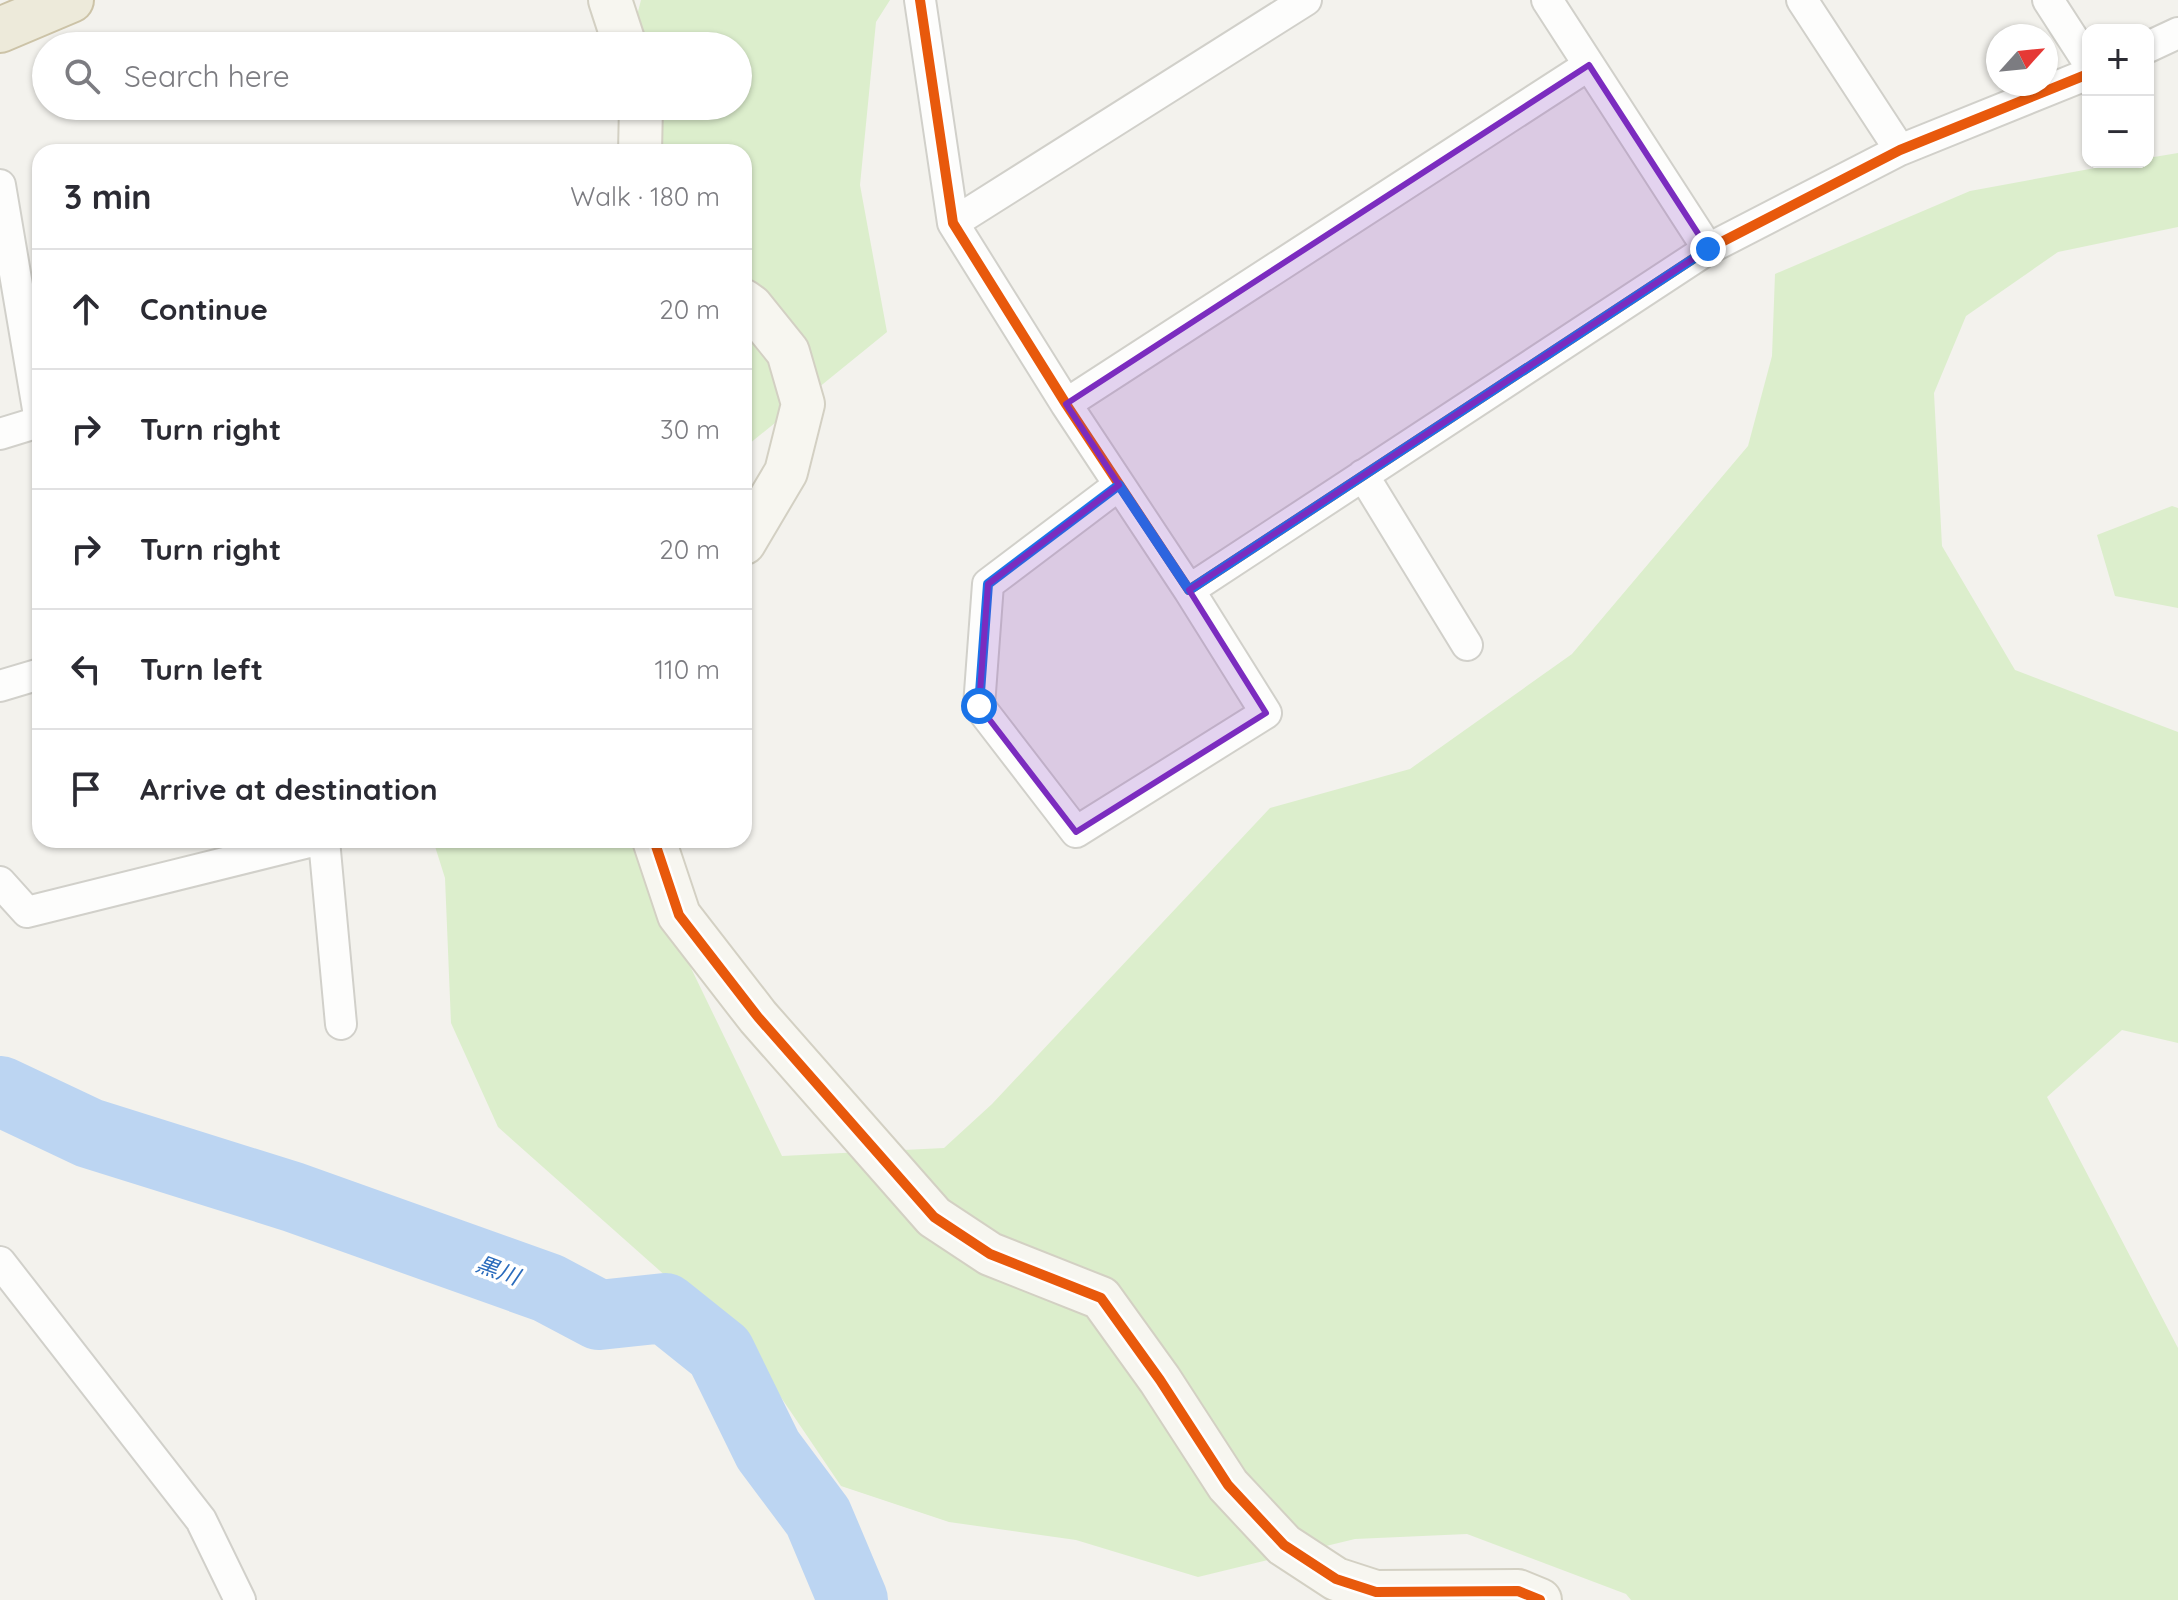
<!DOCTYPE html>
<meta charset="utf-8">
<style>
:root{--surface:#fff;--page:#f7f7f7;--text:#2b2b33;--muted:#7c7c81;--line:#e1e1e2}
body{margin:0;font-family:Quicksand,"Noto Sans JP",sans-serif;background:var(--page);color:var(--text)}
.controls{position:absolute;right:24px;top:24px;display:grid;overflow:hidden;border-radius:16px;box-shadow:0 2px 6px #0004}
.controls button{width:72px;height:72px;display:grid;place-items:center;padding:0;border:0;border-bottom:2px solid var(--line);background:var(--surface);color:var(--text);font:40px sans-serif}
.compass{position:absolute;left:1986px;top:24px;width:72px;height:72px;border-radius:50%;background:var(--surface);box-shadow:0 2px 6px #0004;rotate:63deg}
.stop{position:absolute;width:24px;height:24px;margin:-18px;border:6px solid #1a73e8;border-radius:50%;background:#fff}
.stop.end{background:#1a73e8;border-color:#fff;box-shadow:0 2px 8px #0008}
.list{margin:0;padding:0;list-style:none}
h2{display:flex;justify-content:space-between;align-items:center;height:104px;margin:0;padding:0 32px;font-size:34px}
h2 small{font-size:26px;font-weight:400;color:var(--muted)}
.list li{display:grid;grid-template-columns:52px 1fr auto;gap:24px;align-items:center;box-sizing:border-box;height:120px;padding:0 32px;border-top:2px solid var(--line)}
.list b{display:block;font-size:30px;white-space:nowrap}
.list em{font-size:26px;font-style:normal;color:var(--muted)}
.icon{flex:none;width:44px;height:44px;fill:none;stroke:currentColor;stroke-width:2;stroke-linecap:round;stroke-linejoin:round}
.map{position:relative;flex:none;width:2178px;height:1600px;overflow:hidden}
.search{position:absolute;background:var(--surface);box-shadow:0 2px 6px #0004;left:32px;top:32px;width:720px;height:88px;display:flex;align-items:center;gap:20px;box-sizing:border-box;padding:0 28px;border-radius:44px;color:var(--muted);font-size:30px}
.panel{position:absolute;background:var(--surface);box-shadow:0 2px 6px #0004;left:32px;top:144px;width:720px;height:704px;border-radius:24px}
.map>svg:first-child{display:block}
.green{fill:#dceecc}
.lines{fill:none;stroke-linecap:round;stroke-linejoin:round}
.river{stroke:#bcd5f2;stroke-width:70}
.street-casing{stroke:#d1d0ca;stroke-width:34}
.secondary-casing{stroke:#d3d0c3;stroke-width:46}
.highway-casing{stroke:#ccc3a7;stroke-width:48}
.street{stroke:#fdfdfc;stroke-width:30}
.secondary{stroke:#f7f6f0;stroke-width:42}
.highway{stroke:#edeada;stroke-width:44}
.cycleway-casing{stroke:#fff;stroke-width:15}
.cycleway{stroke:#e8590c;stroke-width:10}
.route{stroke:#1a73e8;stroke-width:10}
.marked{fill:#7b2cbf;fill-opacity:0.2;stroke:#7b2cbf;stroke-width:6;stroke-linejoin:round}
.labels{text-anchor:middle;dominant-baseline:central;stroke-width:7;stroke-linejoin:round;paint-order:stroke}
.water-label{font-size:22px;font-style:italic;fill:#2a6bbc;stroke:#fff}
</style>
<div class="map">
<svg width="2178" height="1600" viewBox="0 0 2178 1600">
<rect width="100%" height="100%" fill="#f3f2ed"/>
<path class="green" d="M641 0H890L876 22 860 185 887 332 744 448V152H630L629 106H738V46H629Z
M2178 153V227L2058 252 1966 316 1934 393 1942 546 2015 670 2178 732V1043L2122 1030 2047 1097 2178 1348V1600H1631L1626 1594 1467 1534 1355 1539 1198 1577 1076 1540 949 1522 841 1486 749 1350 498 1127 451 1023 445 878 433 840H629L782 1156 944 1148 992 1104 1270 808 1410 769 1572 654 1748 446 1772 356 1775 274 1970 191 2128 162H2148V158Z
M2172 506 2178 508V608L2115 596 2097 535Z"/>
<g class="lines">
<path class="river" d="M0 1091 89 1133 293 1197 548 1288 599 1315 665 1308 720 1352 768 1450 818 1517 853 1600"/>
<defs>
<path id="street" d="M920 0 953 223 1066 404 1189 590 1708 249 1900 150 2088 74
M1547 0 1708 249
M1802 0 1900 150
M2048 0 2088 62
M2148 47 2178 33
M0 185 40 421
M953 223 1306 0
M1066 404 1589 65
M0 434 39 422
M1363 475 1467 645
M1119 485 988 584 979 706 1076 832 1266 713 1189 590
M0 686 40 674
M324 840 341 1024
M0 882 27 912 317 840
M0 1262 201 1520 240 1600"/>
<path id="secondary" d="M610 0 625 46
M640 152 641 106
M744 301 751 306 788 352 803 404 786 472 744 543
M654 840 679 915 758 1017 934 1217 990 1254 1101 1298 1160 1380 1228 1485 1284 1545 1336 1579 1376 1592 1518 1591 1540 1600"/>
<path id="highway" d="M0 30 71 0"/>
</defs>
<use href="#street" class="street-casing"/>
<use href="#secondary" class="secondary-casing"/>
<use href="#highway" class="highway-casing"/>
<use href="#street" class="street"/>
<use href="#secondary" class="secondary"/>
<use href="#highway" class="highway"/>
<defs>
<path id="cycleway" d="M920 0 953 223 1066 404 1189 590 1708 249 1900 150 2088 74
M654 840 679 915 758 1017 934 1217 990 1254 1101 1298 1160 1380 1228 1485 1284 1545 1336 1579 1376 1592 1518 1591 1540 1600"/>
</defs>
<use href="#cycleway" class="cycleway-casing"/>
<use href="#cycleway" class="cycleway"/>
</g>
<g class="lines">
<path class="route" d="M979 706 988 584 1119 485 1189 590 1708 249"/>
</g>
<path class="marked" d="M1589 65 1708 249 1189 590 1266 713 1076 832 979 706 988 584 1119 485 1066 404Z"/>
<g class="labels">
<g class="water-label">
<text transform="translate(498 1270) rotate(20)">黒川</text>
</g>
</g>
</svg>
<div class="controls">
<button>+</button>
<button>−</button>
</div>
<svg class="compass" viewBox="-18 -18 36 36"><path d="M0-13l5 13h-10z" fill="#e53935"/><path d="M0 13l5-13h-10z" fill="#7c7c81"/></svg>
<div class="stop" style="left:979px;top:706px"></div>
<div class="stop end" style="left:1708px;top:249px"></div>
<div class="search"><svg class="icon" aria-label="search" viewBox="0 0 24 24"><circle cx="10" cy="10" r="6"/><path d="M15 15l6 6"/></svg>Search here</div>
<section class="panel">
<h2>3 min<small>Walk · 180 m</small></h2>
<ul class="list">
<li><svg class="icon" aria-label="ahead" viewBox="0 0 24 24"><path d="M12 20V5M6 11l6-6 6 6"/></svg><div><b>Continue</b></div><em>20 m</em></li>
<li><svg class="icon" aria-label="right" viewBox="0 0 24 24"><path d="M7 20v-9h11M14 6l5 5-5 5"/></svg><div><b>Turn right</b></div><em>30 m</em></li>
<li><svg class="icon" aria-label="right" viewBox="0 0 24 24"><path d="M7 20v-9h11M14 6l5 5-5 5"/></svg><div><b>Turn right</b></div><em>20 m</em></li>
<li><svg class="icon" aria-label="left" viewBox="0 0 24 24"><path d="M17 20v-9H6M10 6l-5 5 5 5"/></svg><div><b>Turn left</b></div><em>110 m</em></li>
<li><svg class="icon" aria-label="arrive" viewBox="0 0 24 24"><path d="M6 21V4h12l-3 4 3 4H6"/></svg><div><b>Arrive at destination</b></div></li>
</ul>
</section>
</div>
